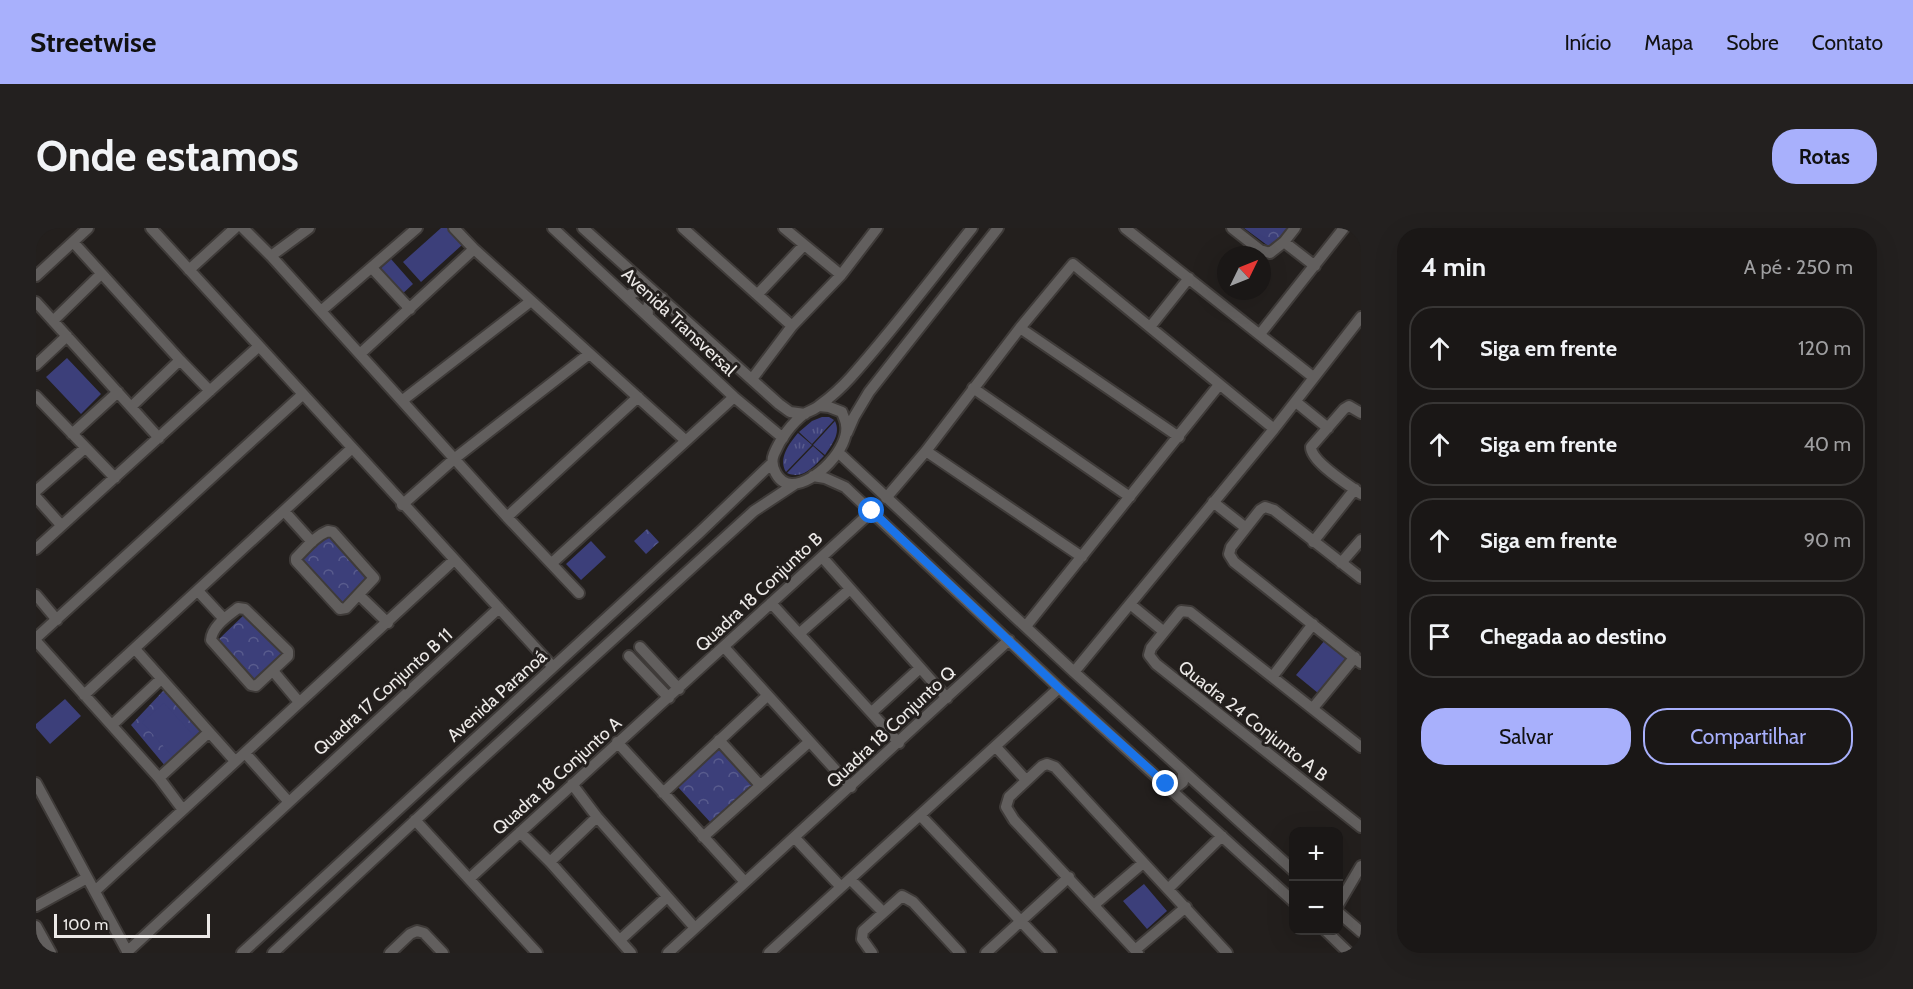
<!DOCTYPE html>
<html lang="pt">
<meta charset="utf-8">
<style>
:root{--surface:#1a1716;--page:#23201f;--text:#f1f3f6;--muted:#9f9fa1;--line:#383635;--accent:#a8b0fc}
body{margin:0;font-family:Cabin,sans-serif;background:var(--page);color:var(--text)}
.controls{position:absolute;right:18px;bottom:18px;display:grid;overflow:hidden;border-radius:12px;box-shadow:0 6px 24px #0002}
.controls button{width:54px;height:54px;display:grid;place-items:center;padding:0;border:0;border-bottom:2px solid var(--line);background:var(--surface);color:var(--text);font:30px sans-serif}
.compass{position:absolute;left:1181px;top:18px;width:54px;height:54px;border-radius:50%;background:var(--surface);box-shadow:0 6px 24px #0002;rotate:47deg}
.scale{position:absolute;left:18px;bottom:15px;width:156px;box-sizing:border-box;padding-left:6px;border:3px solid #ece9e7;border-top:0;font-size:16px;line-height:21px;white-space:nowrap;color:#ece9e7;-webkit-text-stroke:4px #231f1d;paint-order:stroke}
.stop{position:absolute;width:18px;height:18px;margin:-14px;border:4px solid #1a73e8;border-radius:50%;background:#fff}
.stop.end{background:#1a73e8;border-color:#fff;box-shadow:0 2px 6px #0008}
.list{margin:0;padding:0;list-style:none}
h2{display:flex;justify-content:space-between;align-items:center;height:78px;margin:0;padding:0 24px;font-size:26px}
h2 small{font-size:20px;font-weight:400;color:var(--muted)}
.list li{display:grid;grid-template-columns:39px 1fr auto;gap:18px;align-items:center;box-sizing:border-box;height:84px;margin:0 12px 12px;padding:0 12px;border:2px solid var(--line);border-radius:24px}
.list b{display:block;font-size:22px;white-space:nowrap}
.list em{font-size:20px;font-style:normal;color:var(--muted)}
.actions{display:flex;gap:12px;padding:18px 24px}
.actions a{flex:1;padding:14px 0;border:2px solid var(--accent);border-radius:24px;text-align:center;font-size:21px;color:var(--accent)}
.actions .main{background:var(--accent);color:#111}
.icon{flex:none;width:33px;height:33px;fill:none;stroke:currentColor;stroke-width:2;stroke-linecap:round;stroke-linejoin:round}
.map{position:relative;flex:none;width:1325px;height:725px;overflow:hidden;border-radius:24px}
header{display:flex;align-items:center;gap:36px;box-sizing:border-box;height:84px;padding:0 30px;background:var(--accent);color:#111}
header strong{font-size:28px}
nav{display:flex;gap:33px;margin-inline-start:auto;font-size:21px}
.intro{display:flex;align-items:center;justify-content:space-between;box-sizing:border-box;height:144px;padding:0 36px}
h1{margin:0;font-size:42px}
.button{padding:15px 27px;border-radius:24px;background:var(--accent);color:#111;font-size:21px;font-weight:700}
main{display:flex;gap:36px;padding:0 36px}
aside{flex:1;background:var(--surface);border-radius:24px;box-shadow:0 6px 24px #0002}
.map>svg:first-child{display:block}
.grass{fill:url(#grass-tufts)}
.park{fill:url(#park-crowns)}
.pitch{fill:#3c3f7a}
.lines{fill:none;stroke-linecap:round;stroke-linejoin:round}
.minor-casing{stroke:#3f3b39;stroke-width:14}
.minor{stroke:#625f5e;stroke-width:10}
.route{stroke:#1a73e8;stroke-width:8}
.labels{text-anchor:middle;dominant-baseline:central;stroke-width:6;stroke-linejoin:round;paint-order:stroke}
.street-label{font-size:18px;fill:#ece9e7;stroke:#231f1d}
</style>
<header>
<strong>Streetwise</strong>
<nav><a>Início</a><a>Mapa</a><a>Sobre</a><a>Contato</a></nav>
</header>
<div class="intro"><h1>Onde estamos</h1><a class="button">Rotas</a></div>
<main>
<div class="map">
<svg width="1325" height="725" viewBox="0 0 1325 725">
<defs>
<pattern id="grass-tufts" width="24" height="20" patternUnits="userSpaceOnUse" patternTransform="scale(1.5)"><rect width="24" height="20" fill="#3c3f7a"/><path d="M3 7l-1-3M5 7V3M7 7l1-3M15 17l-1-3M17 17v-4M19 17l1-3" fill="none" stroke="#585b8d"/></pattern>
<pattern id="park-crowns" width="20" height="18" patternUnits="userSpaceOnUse" patternTransform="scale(1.5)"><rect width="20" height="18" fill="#3c3f7a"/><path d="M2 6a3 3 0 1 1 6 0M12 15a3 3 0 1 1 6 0" fill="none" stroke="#585b8d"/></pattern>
</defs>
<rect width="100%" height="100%" fill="#231f1d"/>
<path class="grass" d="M786 189H793L798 192 776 216 763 204 776 193Z
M799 193C805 206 796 216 789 227L777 217Z
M762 205 776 217 750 244C742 230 753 216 762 205Z
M777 218 788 228C777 239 767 252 751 245Z"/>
<path class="park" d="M1208 0H1255L1239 23Z
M611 301 623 314 610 326 598 313Z
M294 306 339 353 311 380 266 332Z
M211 384 251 426 221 455 181 413Z
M127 463H130L168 503 130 539 95 497Z
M684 516 720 555 675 595 642 559 665 538 670 528Z"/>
<path class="pitch" d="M405 0H411L426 17 385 54 367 34Z
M355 31 377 56 364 68 342 43Z
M31 130 65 166 45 186 10 149Z
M555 313 570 329 545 352 530 336Z
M1289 412 1311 431 1282 465 1260 447Z
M29 471 45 488 14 516 0 500V496Z
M128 475 159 509 137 529 106 494Z
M1108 656 1131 683 1111 701 1087 673Z"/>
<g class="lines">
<defs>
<path id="minor" d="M115 0 517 439
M207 0 235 28 471 289 543 365
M418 0 438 21 649 212
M517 0 698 169 747 210
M547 0 743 176 754 184 769 186
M647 0 756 98
M748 0 805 47
M1089 0 1277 149
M1196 0 1224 22 1234 25 1248 14 1259 0
M37 14 144 132 174 163
M1248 14 1279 38
M235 28 273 0
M336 40 374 81
M153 42 199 0
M0 48 52 0
M722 66 768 17
M591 68 604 62 605 52
M0 74 123 210
M285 83 381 0
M612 88C611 77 613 68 626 70
M17 93 65 46
M1114 99 1153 50
M984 100 1143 209
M1224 106 1308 0
M324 126 438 21
M0 137 31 108
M716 151 756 98 805 47 841 0
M937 160 1094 269
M0 168 79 250
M367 172 495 73
M1260 174 1292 200
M783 178 793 179 806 184C807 188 810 193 810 197 814 220 779 256 756 256 742 256 733 238 738 226 744 211 756 195 768 186 773 183 780 181 784 177 795 169 806 159 815 149 857 102 896 50 936 0
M95 179 144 132
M1325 185 1313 178 1308 181 1275 219C1275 234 1313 257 1325 266
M811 205 818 189 833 164 962 0
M36 206 82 164
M890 223 1046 329
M803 225 1038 444 1258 643
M777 248 789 250 809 259 1023 460 1258 674
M0 263 49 220
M0 269 25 297
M850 270 890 223 984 100 1037 36 1238 201
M1177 274 1210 300
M366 277 418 231 553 126
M248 283 276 314
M471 289 602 169
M292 303 297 304 338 350 310 380 304 381 260 333V330C270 320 279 308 292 303Z
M1277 314 1319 261
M0 321 222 119
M786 329 911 470
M516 335 698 169
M1305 335 1325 312
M1325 350 1238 282 1229 279 1224 282 1195 319 1193 326 1198 334 1325 435
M162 363 188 391
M0 367 21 392
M323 367 352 395
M735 375 863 515
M1094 376 1127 403
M202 380 209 381 252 423V428L220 458 215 457 175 412C176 398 192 388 202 380Z
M990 398 1183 157
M764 405 814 361
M0 410 266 167
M0 413 123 550 147 582
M604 419 643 461
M688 419 815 559
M99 421 199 533
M593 428 633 470
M237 443 263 474
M1038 444 1238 201 1325 89
M1237 448 1277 396
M48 467 315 221
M1277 480 1319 429
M836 484 884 440
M76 497 125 451
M683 512 724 557
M581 514 709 654
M960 519 990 552
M1325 519 1154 384 1145 383 1115 420 1113 427 1120 436 1325 599
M209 525 252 573
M123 550 172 505
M0 555 92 725
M536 556 561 589 659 700
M1130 557 1139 560 1147 554V544L1144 540
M627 565 731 468
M884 587 1015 725
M379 592 501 725
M484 604 514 634 595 725
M667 609 773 514
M759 610 805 659
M514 634 561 589
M433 651 836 283
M814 651 847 684
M1132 661 1186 608
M59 663 418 332
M1058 677 1107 635
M1302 677 1325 638
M0 678 51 650
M1302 684 1325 704
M0 698 15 725
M1289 702 1313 725
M584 712 631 669
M1099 722 1150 679
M91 724 463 380
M206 725 663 305 736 235
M237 725 430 545 718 283 759 256
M354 725 374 706 381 703 388 705 407 725
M632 725 973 412
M733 725 1023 460
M836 725 826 711 827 703 866 668 877 674 924 725
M950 725 1033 649
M1102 725 978 592 970 579 973 569 1006 538 1011 536 1019 539 1191 725"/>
</defs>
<use href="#minor" class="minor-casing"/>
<use href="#minor" class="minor"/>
</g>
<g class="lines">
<path class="route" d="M836 283 1023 460 1130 556"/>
</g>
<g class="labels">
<g class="street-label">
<text transform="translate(643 94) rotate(43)">Avenida Transversal</text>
<text transform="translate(723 364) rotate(-43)">Quadra 18 Conjunto B</text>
<text transform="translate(347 464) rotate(-42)">Quadra 17 Conjunto B 11</text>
<text transform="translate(461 468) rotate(-42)">Avenida Paranoá</text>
<text transform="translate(1217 493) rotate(38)">Quadra 24 Conjunto A B</text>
<text transform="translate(855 499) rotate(-43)">Quadra 18 Conjunto Q</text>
<text transform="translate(521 548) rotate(-42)">Quadra 18 Conjunto A</text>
</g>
</g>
</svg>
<div class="controls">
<button>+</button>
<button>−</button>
</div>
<svg class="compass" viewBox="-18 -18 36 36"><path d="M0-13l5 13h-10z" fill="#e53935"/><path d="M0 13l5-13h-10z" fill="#9f9fa1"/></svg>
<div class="scale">100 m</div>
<div class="stop" style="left:836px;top:283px"></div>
<div class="stop end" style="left:1130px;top:556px"></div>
</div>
<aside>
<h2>4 min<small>A pé · 250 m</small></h2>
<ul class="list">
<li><svg class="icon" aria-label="ahead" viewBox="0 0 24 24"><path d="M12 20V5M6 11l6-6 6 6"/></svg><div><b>Siga em frente</b></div><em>120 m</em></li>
<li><svg class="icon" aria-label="ahead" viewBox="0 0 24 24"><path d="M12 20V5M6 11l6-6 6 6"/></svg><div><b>Siga em frente</b></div><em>40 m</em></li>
<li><svg class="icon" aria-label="ahead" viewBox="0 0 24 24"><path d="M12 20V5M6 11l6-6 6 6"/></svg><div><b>Siga em frente</b></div><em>90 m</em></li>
<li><svg class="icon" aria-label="arrive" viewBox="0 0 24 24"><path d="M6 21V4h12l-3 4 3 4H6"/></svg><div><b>Chegada ao destino</b></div></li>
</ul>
<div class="actions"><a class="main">Salvar</a><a>Compartilhar</a></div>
</aside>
</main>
